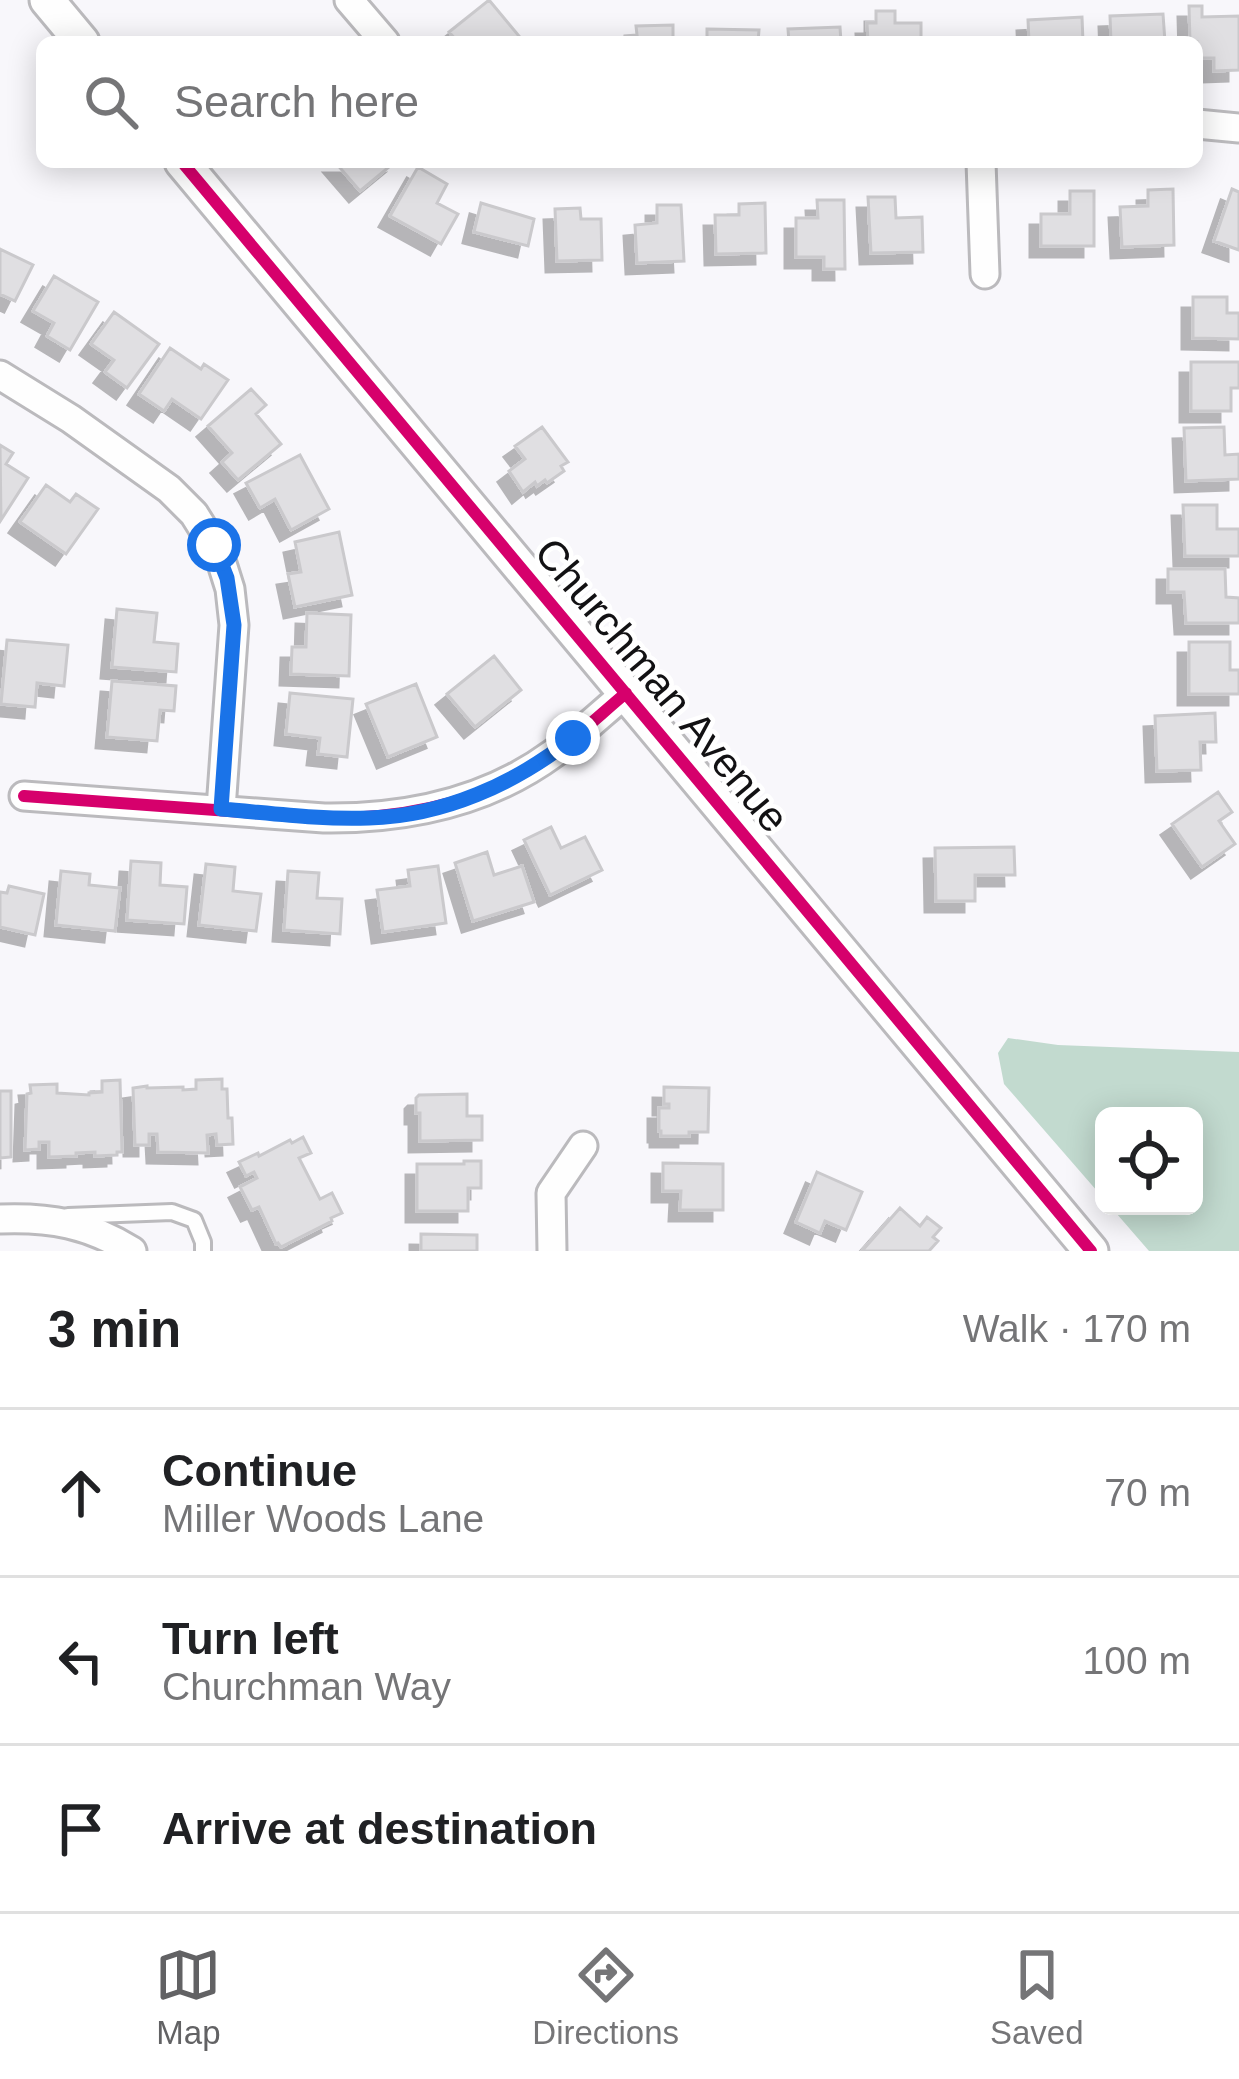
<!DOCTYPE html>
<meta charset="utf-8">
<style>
:root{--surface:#fff;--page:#f2f2f2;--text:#202124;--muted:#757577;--line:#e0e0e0;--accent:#626264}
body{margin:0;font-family:Helvetica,sans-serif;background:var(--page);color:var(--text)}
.controls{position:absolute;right:36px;bottom:36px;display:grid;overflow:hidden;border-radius:18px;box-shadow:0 6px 30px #0003}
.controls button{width:108px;height:108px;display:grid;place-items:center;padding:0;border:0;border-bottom:3px solid var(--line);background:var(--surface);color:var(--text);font:60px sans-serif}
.stop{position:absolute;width:36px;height:36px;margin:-27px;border:9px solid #1a73e8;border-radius:50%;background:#fff}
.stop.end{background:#1a73e8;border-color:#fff;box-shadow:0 3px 12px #0008}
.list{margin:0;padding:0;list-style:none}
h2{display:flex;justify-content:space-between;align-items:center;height:156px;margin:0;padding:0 48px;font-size:51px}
h2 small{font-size:39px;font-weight:400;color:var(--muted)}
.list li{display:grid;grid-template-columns:78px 1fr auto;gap:36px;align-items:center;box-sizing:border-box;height:168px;padding:0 48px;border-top:3px solid var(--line)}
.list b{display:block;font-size:45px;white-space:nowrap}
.list p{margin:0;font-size:39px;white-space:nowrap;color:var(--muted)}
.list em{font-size:39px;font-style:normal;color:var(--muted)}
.icon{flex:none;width:66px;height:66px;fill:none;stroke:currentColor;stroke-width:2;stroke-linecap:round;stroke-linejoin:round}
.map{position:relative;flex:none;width:1239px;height:1251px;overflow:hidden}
.search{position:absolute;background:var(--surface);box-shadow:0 6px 30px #0003;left:36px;right:36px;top:36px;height:132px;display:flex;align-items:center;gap:30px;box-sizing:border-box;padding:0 42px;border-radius:18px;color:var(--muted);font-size:45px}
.sheet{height:660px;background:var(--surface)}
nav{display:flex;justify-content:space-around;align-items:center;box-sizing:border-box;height:168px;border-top:3px solid var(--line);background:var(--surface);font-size:33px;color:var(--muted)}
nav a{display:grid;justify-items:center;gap:6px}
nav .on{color:var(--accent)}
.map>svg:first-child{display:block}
.forest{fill:#c2dacf}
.building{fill:#e0dfe2;stroke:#cac9cc;stroke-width:3;filter:url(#shadow)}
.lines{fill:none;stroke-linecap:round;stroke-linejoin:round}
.service-casing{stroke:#bbbabd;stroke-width:20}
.minor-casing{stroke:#bbbabd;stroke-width:33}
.tertiary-casing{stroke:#bbbabd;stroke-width:39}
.service{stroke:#fefefe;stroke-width:14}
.minor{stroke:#fefefe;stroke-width:27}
.tertiary{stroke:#fefefe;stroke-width:33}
.cycleway-casing{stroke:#fff;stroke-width:20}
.cycleway{stroke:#d6006c;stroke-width:12}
.route{stroke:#1a73e8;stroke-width:15}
.labels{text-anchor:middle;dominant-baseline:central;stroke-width:9;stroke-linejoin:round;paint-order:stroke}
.street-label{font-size:42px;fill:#121113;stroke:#fff}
</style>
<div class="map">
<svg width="1239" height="1251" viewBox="0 0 1239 1251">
<defs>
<filter id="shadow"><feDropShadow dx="-11" dy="11" stdDeviation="0" flood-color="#0004"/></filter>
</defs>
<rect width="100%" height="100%" fill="#f8f7fb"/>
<path class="forest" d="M1008 1038 1058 1045 1239 1052V1251H1149L1110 1206H1194V1116H1104V1199L1004 1084 998 1053Z"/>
<path class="building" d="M489 0 519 36 512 42H458L449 32Z
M1189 6H1202V17L1239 16V70L1214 71V58H1197V42H1190Z
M876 11H895V23H921V42H868L867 23H876Z
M1163 14 1165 42H1111L1110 16Z
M1082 17 1083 42H1029L1028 20Z
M673 25V42H625V36L637 35 636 26Z
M840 27 841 42H789L788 29Z
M707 29 759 30 758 42H707Z
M335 162H395L360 191Z
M418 167 447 184 437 203 458 214 441 244 390 216Z
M1173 189 1174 245 1122 247 1120 207 1148 206V190Z
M1232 189 1239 192V250L1214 241Z
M1070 191H1094V246H1041V214H1070Z
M868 197H895L896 218 922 217 923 252 871 253Z
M817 200H844L845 269H824V257H796V218H818Z
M481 203 534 219 528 246 474 232Z
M765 203 766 253 716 254 715 215H739V204Z
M657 205H681L684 261 637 263 635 225 657 223Z
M580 208 581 219H601L602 260 557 261 555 209Z
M0 249 33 265 15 301 0 294Z
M54 276 98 302 70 350 47 336 54 323 33 311Z
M1193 297H1227V313H1239V339L1193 338Z
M114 312 159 344 127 388 105 372 114 360 91 344Z
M170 348 201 369 204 364 228 380 201 419 172 399 164 411 139 394Z
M1191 362H1239V388H1231V411H1191Z
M251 389 266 405 256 414 281 444 238 480 222 462 232 453 208 426Z
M542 427 568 462 561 466 564 471 547 483 545 480 537 486 535 482 523 492 509 471 525 459 515 446Z
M1224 427 1225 455 1239 454V479L1186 481 1184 428Z
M0 445 13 453 6 464 28 478 1 520Z
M300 455 329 509 291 530 275 499 260 508 246 483Z
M46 485 70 502 76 494 98 509 66 554 20 522Z
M1183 505H1217V529H1239V556H1185Z
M339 532 352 595 295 607 288 574 301 572 295 542Z
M1168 569H1225L1226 597 1239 598V623H1186L1184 592H1168Z
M117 609 157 613 154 642 178 644 176 672 112 667Z
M307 613 351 615 349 676 291 674 292 647H306Z
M7 640 68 645 64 686 37 683 35 707 1 704Z
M1189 642H1230V670H1239V694H1189Z
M494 656 521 690 475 727 447 694Z
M112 681 176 686 174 711 160 710 157 741 107 737Z
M416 684 437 737 388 757 366 704Z
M290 693 353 699 347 757 318 754 320 738 286 734Z
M1215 713 1216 742H1200L1201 770 1157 771 1155 716Z
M1218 792 1232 812 1219 821 1235 844 1202 867 1172 824Z
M551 827 561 848 585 837 602 870 550 895 524 840Z
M1014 847 1015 875H975V901H936L935 848Z
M487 852 494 875 522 866 534 902 473 921 455 863Z
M131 861 161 863 160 885 187 887 184 924 127 920Z
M206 864 235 867 233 891 261 894 256 931 199 925Z
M438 866 446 923 383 932 377 890 410 886 408 870Z
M61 871 90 874 89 885 120 888 115 931 56 925Z
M288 871 319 873 317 898 342 899 340 934 284 930Z
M9 886 44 894 35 935 0 927V892L7 893Z
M222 1079V1089H227L228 1118H232L233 1144 217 1145 216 1134 207 1135 208 1153 158 1152 157 1134H149V1145H135L133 1088 147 1086V1088L183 1087V1090L196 1089V1080Z
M120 1080 122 1152H117V1155L95 1156V1152L76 1153V1156L49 1157V1142H39V1149L25 1150 27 1094 31 1093 30 1085 57 1084V1093L89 1095V1093L102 1092V1081Z
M664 1087 709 1088 708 1132H689V1136H661V1131H659V1108H669V1104H664Z
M0 1091H11V1157L0 1158Z
M467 1094V1116H482V1140L420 1141V1113H416V1098L419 1095Z
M303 1137 311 1153 299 1158 320 1199 332 1193 342 1213 331 1218 332 1221 281 1247 278 1243 276 1244 259 1207 252 1210 240 1187 257 1178 254 1172 246 1176 239 1162 258 1153 259 1156 290 1140 292 1143Z
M464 1161H481V1188H468V1211H417V1164H464Z
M663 1163 723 1164V1210H680L681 1191H663Z
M817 1172 862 1192 846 1230 825 1221 820 1233 796 1222Z
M900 1208 920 1226 927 1217 941 1228 933 1237 938 1241 929 1251H862Z
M421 1234 477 1235V1251H421Z"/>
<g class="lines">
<defs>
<path id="service" d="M68 1216 172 1212 194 1220 203 1242V1251"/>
<path id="minor" d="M349 0 385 42
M1197 124 1239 128
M981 162 985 274
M0 375 71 419 169 489 194 514 219 554 230 589 234 625 221 809
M24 796 324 818C406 819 486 803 554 753 579 735 602 713 626 693
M0 1219C50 1217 89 1224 132 1251
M552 1251 551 1193 583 1146"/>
<path id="tertiary" d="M47 0 82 42
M182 162 1091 1251"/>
</defs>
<use href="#service" class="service-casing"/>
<use href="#minor" class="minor-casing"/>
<use href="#tertiary" class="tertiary-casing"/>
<use href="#service" class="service"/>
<use href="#minor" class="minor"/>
<use href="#tertiary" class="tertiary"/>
<defs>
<path id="cycleway" d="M182 162 1091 1251
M24 796 324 818C406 819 486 803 554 753 579 735 602 713 626 693"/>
</defs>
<use href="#cycleway" class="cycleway-casing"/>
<use href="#cycleway" class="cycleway"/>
</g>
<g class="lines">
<path class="route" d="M214 545 227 578 234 625 221 809C270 813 320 820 369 818 443 816 515 784 573 738"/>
</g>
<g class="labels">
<g class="street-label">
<text transform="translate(662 685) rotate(50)">Churchman Avenue</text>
</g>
</g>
</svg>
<div class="controls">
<button><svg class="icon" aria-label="locate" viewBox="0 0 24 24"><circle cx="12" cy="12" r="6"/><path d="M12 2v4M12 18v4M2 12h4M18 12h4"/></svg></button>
</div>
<div class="stop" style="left:214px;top:545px"></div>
<div class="stop end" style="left:573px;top:738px"></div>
<div class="search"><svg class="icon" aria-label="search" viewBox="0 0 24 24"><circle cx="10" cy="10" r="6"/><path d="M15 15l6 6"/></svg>Search here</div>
</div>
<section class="sheet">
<h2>3 min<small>Walk · 170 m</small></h2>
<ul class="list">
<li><svg class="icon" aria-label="ahead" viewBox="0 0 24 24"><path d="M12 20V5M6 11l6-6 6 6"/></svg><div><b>Continue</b><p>Miller Woods Lane</p></div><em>70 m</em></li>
<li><svg class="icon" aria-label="left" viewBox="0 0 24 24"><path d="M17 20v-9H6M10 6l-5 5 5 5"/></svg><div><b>Turn left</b><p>Churchman Way</p></div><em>100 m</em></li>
<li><svg class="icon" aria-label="arrive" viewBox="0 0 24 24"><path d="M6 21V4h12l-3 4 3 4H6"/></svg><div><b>Arrive at destination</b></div></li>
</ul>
</section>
<nav>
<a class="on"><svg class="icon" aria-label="map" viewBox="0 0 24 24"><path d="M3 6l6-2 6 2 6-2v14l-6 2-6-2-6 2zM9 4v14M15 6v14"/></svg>Map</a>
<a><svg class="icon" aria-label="directions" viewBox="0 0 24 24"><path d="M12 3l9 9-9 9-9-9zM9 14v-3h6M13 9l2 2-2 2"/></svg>Directions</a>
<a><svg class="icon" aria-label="saved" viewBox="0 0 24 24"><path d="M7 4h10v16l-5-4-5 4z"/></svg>Saved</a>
</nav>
